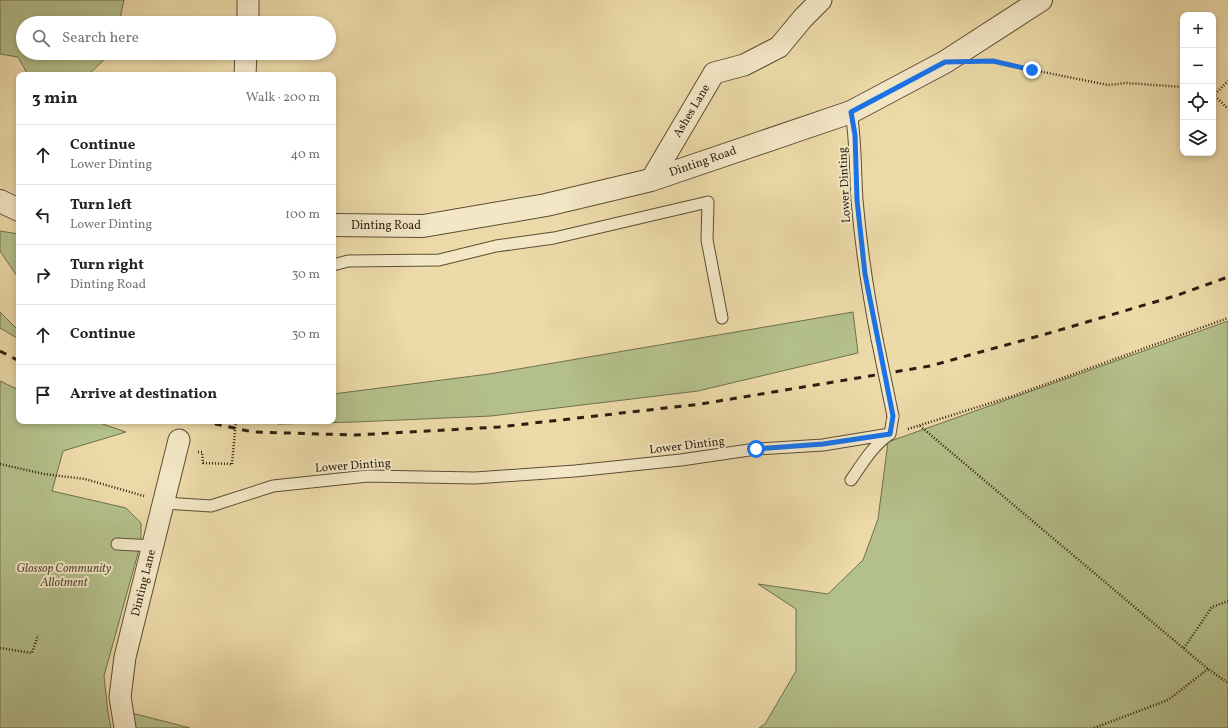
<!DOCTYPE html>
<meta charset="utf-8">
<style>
:root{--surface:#fff;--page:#f2f2f2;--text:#222;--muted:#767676;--line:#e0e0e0}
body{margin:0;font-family:Vollkorn,serif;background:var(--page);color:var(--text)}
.controls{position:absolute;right:12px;top:12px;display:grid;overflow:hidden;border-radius:8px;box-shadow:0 2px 6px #0003}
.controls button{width:36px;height:36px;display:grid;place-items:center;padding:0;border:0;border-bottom:1px solid var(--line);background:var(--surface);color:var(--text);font:20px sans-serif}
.stop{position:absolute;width:12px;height:12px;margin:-9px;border:3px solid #1a73e8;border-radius:50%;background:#fff}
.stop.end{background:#1a73e8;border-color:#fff;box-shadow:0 1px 4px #0008}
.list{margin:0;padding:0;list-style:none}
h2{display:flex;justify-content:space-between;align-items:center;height:52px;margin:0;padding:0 16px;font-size:17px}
h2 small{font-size:13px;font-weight:400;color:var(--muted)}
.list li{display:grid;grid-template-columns:26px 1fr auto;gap:12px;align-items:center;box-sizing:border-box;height:60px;padding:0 16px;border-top:1px solid var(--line)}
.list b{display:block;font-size:15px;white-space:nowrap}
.list p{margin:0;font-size:13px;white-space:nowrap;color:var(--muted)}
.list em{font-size:13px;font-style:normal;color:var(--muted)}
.icon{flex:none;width:22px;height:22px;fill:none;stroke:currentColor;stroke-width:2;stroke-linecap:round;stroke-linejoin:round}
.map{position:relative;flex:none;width:1228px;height:728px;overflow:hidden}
.search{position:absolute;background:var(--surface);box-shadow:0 2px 6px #0003;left:16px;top:16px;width:320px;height:44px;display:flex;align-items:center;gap:10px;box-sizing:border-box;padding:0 14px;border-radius:22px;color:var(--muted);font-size:15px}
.panel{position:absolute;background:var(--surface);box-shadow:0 2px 6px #0003;left:16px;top:72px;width:320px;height:352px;border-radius:8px}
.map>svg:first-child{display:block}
.green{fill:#b4c08b;stroke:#70704d}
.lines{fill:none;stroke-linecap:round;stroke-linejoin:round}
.service-casing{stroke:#5d4e35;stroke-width:13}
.minor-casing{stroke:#5d4e35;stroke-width:23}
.tertiary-casing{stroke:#5d4e35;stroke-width:24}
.path{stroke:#2d1f0f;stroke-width:2.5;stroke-dasharray:1 2;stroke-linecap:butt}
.service{stroke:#f3e7c6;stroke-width:11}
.minor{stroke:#f3e7c6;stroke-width:21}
.tertiary{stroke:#f3e7c6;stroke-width:22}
.rail{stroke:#2d1f0f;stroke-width:3;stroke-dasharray:7 7;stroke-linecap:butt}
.service-bridge-casing{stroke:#5d4e35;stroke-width:13;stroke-linecap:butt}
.path-bridge{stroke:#2d1f0f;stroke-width:2.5;stroke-dasharray:1 2;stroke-linecap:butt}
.service-bridge{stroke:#f3e7c6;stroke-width:11}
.route{stroke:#1a73e8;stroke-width:5}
.labels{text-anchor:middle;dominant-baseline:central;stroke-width:4;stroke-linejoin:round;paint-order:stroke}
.street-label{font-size:12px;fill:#2d1f0f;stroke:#f3e7c6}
.park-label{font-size:12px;font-style:italic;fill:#564f34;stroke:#f3e7c6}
</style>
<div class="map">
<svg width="1228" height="728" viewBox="0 0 1228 728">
<rect width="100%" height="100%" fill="#ecdaa8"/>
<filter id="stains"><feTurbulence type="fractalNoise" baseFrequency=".005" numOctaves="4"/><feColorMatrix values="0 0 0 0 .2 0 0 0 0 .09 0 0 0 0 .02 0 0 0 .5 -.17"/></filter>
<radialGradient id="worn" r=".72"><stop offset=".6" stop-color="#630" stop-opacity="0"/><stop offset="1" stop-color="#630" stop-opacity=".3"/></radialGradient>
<path class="green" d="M0 0H124L119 23H23V53H111L88 75H28L18 57 0 54Z
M0 231 19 234V279L0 251Z
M0 312 19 331V339L0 328Z
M853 312 858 353 698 391 491 416 355 422 279 424 262 421H333V394L489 374Z
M1228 321V728H759L765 724 796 671V609L758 584 828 594 863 560 878 519 888 442Z
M0 381 19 390V421H94L126 432 63 451 52 491 126 508 141 523V542L104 676 108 713 111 728H0Z
M132 713 190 728H136Z"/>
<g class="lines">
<defs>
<path id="service" d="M851 112C856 141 855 170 857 200 861 247 868 293 877 339
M333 265 348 261 439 260 496 246 554 238 708 202 707 240 722 318
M890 434 893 416
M851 480C862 464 873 445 890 434
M164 503 211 506 273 486 368 476 475 478 575 471 681 460 756 449 823 445 890 434
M117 544 154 546"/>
<path id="minor" d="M248 23V0
M245 75 246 53
M651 180 714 73 744 65 779 47 803 18 821 0
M125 728 120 697 125 657 179 440"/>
<path id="tertiary" d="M0 201 19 210
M333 225 423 226 546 205 651 180 851 112 945 62 1041 0"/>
</defs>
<use href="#service" class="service-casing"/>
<use href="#minor" class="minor-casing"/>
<use href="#tertiary" class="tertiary-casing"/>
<path class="path" d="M988 61 1108 85 1127 83 1183 87
M1213 94 1228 109
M1215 94 1228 81
M920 426 1208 669 1228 683
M908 429 1013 396 1228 318
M198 452H202L203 463 232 464
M0 464 44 474 85 479 144 496
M0 648 32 653 38 635
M1184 648 1212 607 1228 601
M1094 728 1168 700 1208 669"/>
<use href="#service" class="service"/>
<use href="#minor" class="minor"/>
<use href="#tertiary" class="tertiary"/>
<path class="rail" d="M0 351 19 361
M201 421 253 432 355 435 499 427 701 404 930 366 1053 332 1175 296 1228 277"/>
<defs>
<path id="service-bridge" d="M877 339 893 416"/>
</defs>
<use href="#service-bridge" class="service-bridge-casing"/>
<path class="path-bridge" d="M232 464 236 421"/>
<use href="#service-bridge" class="service-bridge"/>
</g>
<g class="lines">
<path class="route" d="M756 449 823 444 890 434 893 416 865 274 857 200 855 135 851 112 945 62 993 61 1032 70"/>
</g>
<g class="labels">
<g class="street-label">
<text transform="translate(692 111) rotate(-59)">Ashes Lane</text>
<text transform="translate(703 162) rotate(-19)">Dinting Road</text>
<text transform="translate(845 185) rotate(-93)">Lower Dinting</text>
<text x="386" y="226">Dinting Road</text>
<text transform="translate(687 446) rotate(-7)">Lower Dinting</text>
<text transform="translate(353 466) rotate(-4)">Lower Dinting</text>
<text transform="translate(144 583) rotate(-76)">Dinting Lane</text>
</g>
<g class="park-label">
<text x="64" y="569">Glossop Community<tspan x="64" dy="14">Allotment</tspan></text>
</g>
</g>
<rect width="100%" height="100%" filter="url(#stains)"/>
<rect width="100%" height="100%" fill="url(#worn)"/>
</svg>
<div class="controls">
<button>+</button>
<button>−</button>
<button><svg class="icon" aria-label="locate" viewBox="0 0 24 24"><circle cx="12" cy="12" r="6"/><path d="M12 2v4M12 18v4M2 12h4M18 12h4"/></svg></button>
<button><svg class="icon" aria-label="layers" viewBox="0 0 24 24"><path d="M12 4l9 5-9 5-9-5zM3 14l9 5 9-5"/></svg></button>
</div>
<div class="stop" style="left:756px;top:449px"></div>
<div class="stop end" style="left:1032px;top:70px"></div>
<div class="search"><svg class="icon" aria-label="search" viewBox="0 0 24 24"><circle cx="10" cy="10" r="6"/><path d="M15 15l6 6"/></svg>Search here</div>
<section class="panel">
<h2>3 min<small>Walk · 200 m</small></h2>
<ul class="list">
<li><svg class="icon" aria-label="ahead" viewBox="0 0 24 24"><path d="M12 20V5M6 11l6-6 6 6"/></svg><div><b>Continue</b><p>Lower Dinting</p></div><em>40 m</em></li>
<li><svg class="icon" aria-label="left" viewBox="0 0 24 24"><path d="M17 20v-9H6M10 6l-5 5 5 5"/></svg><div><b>Turn left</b><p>Lower Dinting</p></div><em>100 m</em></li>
<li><svg class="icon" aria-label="right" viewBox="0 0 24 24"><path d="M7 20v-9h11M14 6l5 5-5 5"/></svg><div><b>Turn right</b><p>Dinting Road</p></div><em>30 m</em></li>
<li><svg class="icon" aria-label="ahead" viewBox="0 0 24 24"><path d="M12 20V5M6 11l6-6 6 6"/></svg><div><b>Continue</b></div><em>30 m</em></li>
<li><svg class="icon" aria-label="arrive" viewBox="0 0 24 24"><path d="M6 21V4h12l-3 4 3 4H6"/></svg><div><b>Arrive at destination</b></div></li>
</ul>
</section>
</div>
